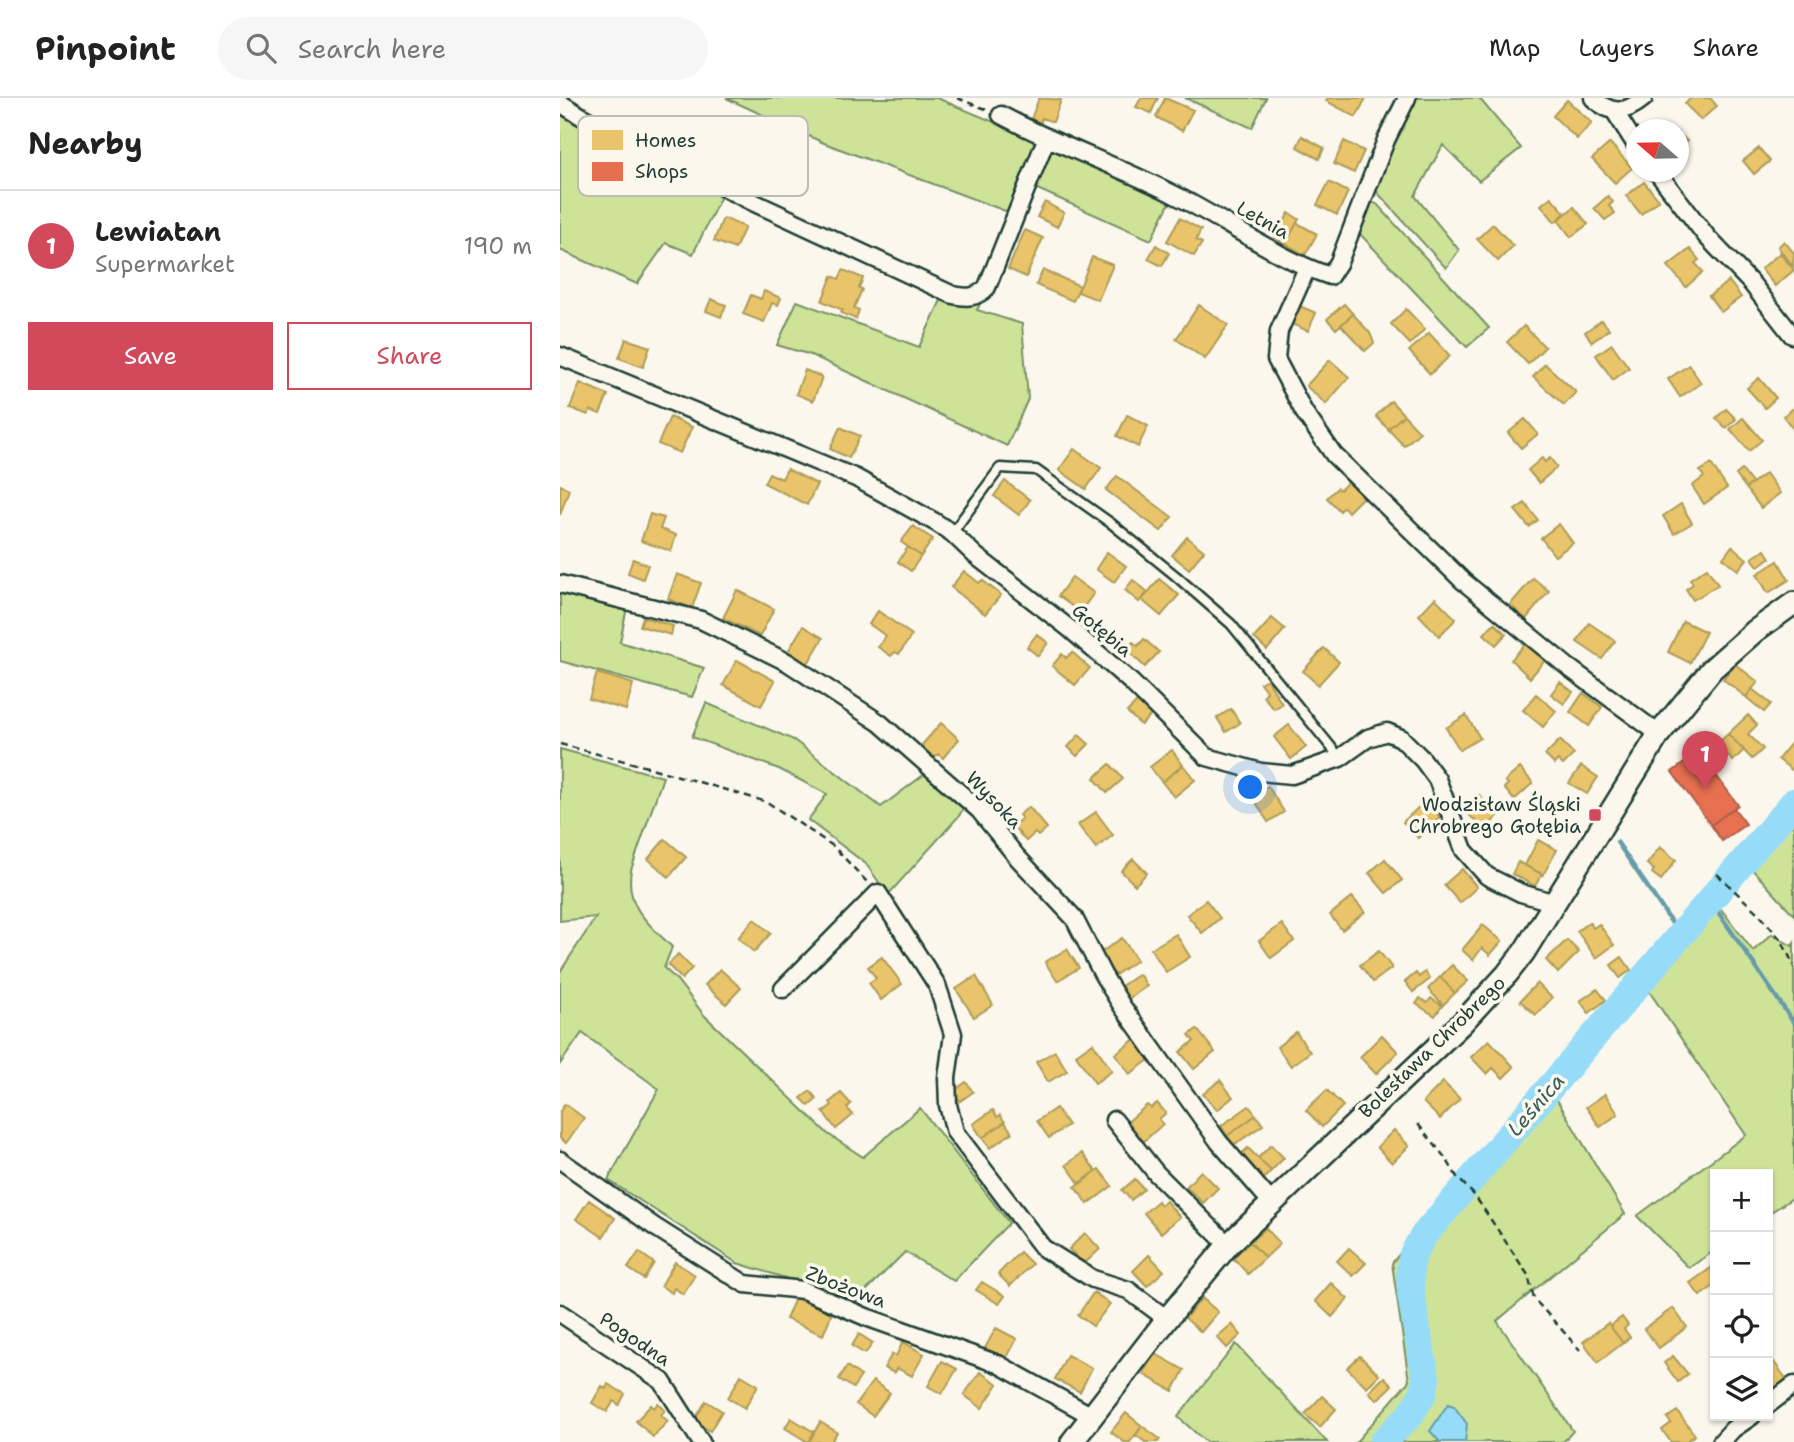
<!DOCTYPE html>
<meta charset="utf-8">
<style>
:root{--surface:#fff;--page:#f6f6f6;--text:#222;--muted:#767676;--line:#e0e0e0;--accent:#d1495b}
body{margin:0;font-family:"Shantell Sans",sans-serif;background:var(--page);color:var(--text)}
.controls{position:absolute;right:21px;bottom:21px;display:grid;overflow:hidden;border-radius:0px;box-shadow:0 2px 5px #0004}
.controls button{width:63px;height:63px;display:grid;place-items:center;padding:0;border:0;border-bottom:2px solid var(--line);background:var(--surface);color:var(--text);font:35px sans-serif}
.compass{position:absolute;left:1066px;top:21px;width:63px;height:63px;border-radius:50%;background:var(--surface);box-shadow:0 2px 5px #0004;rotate:290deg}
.you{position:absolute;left:691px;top:690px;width:24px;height:24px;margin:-18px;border:5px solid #fff;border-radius:50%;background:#1a73e8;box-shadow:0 0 0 10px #1a73e833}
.badge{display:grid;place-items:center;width:46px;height:46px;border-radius:50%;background:var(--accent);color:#fff;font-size:23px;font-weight:700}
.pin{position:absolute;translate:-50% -58px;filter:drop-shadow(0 2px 4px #0008)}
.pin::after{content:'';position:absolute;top:37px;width:24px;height:21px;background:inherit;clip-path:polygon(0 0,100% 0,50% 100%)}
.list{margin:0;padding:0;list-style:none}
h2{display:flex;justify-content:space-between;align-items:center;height:91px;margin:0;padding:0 28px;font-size:30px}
h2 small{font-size:23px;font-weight:400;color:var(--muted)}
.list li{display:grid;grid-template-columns:46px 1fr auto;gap:21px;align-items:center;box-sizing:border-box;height:112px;padding:0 28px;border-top:2px solid var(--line)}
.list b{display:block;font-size:26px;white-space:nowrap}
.list p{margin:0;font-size:23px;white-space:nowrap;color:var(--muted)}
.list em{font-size:23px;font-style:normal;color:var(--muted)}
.actions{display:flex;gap:14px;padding:21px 28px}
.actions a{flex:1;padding:16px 0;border:2px solid var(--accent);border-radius:0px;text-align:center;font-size:24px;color:var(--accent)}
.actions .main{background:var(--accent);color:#fff}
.icon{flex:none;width:38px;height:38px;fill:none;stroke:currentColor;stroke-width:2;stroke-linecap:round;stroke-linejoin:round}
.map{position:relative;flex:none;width:1234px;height:1344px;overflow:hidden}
header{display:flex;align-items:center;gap:42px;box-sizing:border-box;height:98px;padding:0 35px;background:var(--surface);border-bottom:2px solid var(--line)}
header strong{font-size:33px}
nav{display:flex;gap:38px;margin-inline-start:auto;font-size:24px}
.search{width:490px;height:63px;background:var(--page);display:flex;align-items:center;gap:18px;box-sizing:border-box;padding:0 24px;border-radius:38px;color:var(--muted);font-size:26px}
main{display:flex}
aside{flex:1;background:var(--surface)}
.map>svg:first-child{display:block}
.green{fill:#cee398;stroke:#769066;stroke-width:2}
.water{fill:#96dcf8;stroke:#669caa;stroke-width:2}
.homes{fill:#e9c46a;stroke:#ac9c5a;stroke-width:2}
.shops{fill:#e76f51;stroke:#ab6048;stroke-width:2}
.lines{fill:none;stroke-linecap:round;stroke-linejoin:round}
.stream{stroke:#669caa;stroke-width:4.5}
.river{stroke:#96dcf8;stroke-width:28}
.service-casing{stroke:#1f3d34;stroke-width:13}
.minor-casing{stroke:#1f3d34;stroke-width:21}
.tertiary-casing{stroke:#1f3d34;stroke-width:26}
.path{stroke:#1f3d34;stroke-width:2.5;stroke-dasharray:7 5;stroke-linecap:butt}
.service{stroke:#fbf7ec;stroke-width:8}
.minor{stroke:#fbf7ec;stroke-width:16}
.tertiary{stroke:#fbf7ec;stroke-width:21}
.poi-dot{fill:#d1495b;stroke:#fbf7ec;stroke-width:2.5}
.labels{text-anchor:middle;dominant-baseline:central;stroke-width:7;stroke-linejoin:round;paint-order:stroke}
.street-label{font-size:19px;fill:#1f3d34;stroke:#fbf7ec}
.poi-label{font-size:19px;fill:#1f3d34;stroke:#fbf7ec;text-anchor:end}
.water-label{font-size:21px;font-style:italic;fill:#375d5b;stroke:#fbf7ec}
.key{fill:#fbf7ec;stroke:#b9bfb5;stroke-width:2}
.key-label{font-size:19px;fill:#1f3d34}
</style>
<header>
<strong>Pinpoint</strong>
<div class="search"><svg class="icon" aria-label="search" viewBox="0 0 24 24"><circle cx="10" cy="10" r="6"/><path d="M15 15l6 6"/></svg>Search here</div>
<nav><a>Map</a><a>Layers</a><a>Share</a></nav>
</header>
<main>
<aside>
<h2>Nearby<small></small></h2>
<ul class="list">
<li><span class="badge">1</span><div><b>Lewiatan</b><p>Supermarket</p></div><em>190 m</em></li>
</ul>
<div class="actions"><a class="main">Save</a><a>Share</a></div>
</aside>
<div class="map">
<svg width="1234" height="1344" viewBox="0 0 1234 1344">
<rect width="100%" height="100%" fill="#fbf7ec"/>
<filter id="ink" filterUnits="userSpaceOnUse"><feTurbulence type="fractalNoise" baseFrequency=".0143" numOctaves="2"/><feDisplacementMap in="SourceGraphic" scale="14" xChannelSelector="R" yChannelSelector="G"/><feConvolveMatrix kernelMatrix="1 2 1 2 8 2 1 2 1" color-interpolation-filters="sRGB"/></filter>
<g filter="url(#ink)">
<path class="green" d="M166 0H377L479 43 455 114H448L264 45Z
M625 0H706L692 30Z
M854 0H919L961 50 919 83 883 47 855 98 899 152 886 170 816 93 841 26Z
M0 12 162 96 133 156 106 145 77 186 0 152Z
M497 52 611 102 591 142 475 90 486 56Z
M811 104 817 106 929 230 907 249 799 135Z
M383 198 423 200 417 212 462 226 468 301 447 348 251 257 217 247 237 203 359 249Z
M0 492 67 509 60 544 144 570 132 599 0 563Z
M146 605 234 642 321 709 378 666 411 696 399 718 328 797 306 766 248 722 267 696 219 671 132 639Z
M0 651 103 679 71 772C65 809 88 825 112 849L104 870 117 882 144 917 268 1036 303 1059 360 1010 449 1125 394 1183 345 1154 297 1202 177 1165 48 1082 99 991 22 935 0 966V874L36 819 0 823Z
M1234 716V817L1189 768Z
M1158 807 1193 853 1212 836 1232 848 1234 845V1099L1208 1116V1076H1155V1152L1129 1170 1077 1118 1186 1037 1087 890 996 1000 1065 1116 937 1223 1013 1333 1003 1344H796L849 1283 832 1165 955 1015 1056 901 1087 890Z
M676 1246 767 1344H646L618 1319Z"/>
<path class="water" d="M888 1306 894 1308 907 1326 905 1344H880L870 1333Z"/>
<path class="homes" d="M479 0 501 2 493 24 482 20 481 24 471 21Z
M581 0H598L591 15 576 9Z
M605 0 633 12 622 33 596 19Z
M768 0H806L796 19 766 3Z
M1131 0H1150L1157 8 1141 22 1125 6Z
M1007 2 1032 25 1017 41 993 18Z
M1118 35 1127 43 1118 51Z
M742 38 764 50 759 61 737 49Z
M784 43 804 53 794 75 774 66Z
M1050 45 1072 70 1055 85 1032 61Z
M1199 50 1210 63 1194 76 1183 63Z
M769 84 788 94 777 117 757 107Z
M1084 84 1099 102 1081 116 1066 98Z
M1048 98 1053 104 1049 108 1055 115 1045 122 1034 110Z
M991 99 1005 115 995 124 981 107Z
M485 104 504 115 497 129 477 119Z
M1014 109 1028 126 1011 139 998 122Z
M729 115 739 121 725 146 715 140Z
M163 120 185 129 175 151 154 143Z
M620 120 641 132 636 142 642 145 634 158 607 143Z
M737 125 757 136 745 157 725 146Z
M933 126 953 148 938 163 917 141Z
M465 132 483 140 466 179 448 171Z
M1224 143 1234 155 1233 168 1218 149Z
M596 147 609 155 602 168 588 161Z
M1130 151 1139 162 1135 165 1143 174 1126 189 1108 168Z
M1220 155 1234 172 1215 188 1201 171Z
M532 159 553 167 538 202 518 194Z
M283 172 303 180 299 190 302 191 294 210 299 212 296 221 281 215 283 212 262 203 272 178 279 181Z
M483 172 520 188 513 203 476 187Z
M1169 183 1181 199 1161 214 1149 198Z
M204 193 221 200 218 207 212 205 204 224 183 216 191 197 201 201Z
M151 201 166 207 161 219 146 213Z
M735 206 756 215 748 233 727 224Z
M784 206 793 216 776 231 767 221Z
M639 207 668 227 645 261 616 241Z
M846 211 865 231 850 246 831 226Z
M793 216 810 235 814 245 805 253 781 227Z
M1042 222 1049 231 1032 244 1025 234Z
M964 228 985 249 968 266 947 244Z
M869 235 890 258 870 276 849 253Z
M66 241 90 249 83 269 59 260Z
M1052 246 1069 270 1053 282 1036 257Z
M770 262 789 279 766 306 746 288Z
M985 266 1016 294 1004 307 973 279Z
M1129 267 1141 285 1120 299 1108 281Z
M245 272 262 279 253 303 236 296Z
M1199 280 1216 300 1205 310 1187 290Z
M20 285 48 297 40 316 30 312 28 317 10 310Z
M831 303 844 317 828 331 816 318Z
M1234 310V332L1223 318Z
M1166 311 1176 321 1166 330 1156 320Z
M567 317 588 328 578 349 557 338Z
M844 317 860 334 844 348 828 331Z
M110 319 132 329 120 355 98 346Z
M1183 320 1202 342 1189 353 1170 331Z
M965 321 978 336 961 350 948 335Z
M280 329 300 338 289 360 270 351Z
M514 351 541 370 526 391 499 372Z
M982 360 985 364 990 360 997 369 979 385 968 372Z
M1151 366 1167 390 1144 406 1132 388 1144 379 1140 373Z
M227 371 257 386 247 407 204 385 209 375 222 381Z
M1182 372 1192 385 1186 390 1176 377Z
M1206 375 1220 395 1201 410 1186 390Z
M557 378 612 419 601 433 546 392Z
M445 383 470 402 459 417 434 398Z
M789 383 804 398 788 414 784 409 780 413 767 400 777 390 780 392Z
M0 387 9 391 0 417Z
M965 405 978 422 969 429 955 412Z
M1121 406 1132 425 1114 436 1103 418Z
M90 416 104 420 100 431 116 437 111 453 81 443Z
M999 426 1013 445 995 458 981 440Z
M353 428 373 441 361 458 341 444Z
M627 439 644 453 629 471 612 457Z
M1172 448 1187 461 1178 472 1163 460Z
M348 449 361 458 351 473 338 464Z
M1205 452 1210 460 1198 468 1192 460Z
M547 454 566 468 554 484 536 471Z
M73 461 88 467 83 481 68 475Z
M1218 463 1229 482 1208 495 1197 476Z
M1147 470 1158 487 1133 502 1126 491 1133 486 1130 481Z
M404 473 419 485 422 482 441 497 425 516 391 489Z
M117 476 141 485 132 510 108 501Z
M512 479 534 495 520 514 498 498Z
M973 480 989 493 966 521 950 507Z
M599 481 619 497 601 518 582 502Z
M573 482 588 494 579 504 565 492Z
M177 492 214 511 200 538 163 520Z
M875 500 896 521 879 538 859 517Z
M318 513 352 537 339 556 335 554 331 558 318 549 326 538 309 526Z
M83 519 113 528 111 537 80 528Z
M712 520 725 531 707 552 694 540Z
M1123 523 1146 534 1130 565 1108 554Z
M934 525 946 536 936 547 924 536Z
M1029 525 1055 543 1042 561 1017 544Z
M243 528 263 540 247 567 227 555Z
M477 536 488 545 478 558 467 549Z
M584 541 599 554 585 569 566 551 573 544 578 548Z
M967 544 986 561 970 580 951 562Z
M764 550 779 564 758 587 743 573Z
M512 554 530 570 515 587 492 568 502 556 506 560Z
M177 562 215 583 201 608 163 587Z
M1175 566 1198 584 1186 599 1163 581Z
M37 575 73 586 66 612 29 601Z
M707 581 722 606 714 611 703 598 707 594 700 585Z
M1000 584 1013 594 1004 606 991 596Z
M1192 591 1211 606 1204 614 1186 599Z
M1023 595 1042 609 1029 628 1010 614Z
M976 596 996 613 983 629 963 612Z
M579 602 593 615 581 627 567 614Z
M671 611 680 625 666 634 657 620Z
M906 617 920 640 900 652 886 630Z
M1188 617 1197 627 1188 636 1203 651 1192 661 1168 636Z
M381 625 399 641 383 660 378 656 374 660 361 648Z
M729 627 746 649 731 661 714 639Z
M1168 636 1184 652 1173 663 1157 646Z
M519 637 529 646 517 658 508 649Z
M1000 642 1014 656 1003 667 998 662 994 666 985 657Z
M1233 643 1234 669 1232 672 1218 661Z
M612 652 623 667 602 684 590 669Z
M550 666 563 681 547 695 534 680Z
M623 667 635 682 614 699 602 684Z
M1021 668 1038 679 1027 696 1009 685Z
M960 670 973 685 954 702 944 690 948 686 945 683Z
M708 688 724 714 708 724 692 698Z
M919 697 939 717 925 732 904 712Z
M865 703 880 719 858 740 843 724Z
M469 709 487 730 478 738 475 735 466 743 453 728 462 720 459 717Z
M536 714 553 737 536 750 518 727Z
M105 741 126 759 109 779 88 761Z
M978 742 997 752 983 777 965 767Z
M1100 749 1116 762 1101 782 1092 775 1094 772 1087 766Z
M573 761 587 775 575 787 561 773Z
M825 761 842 782 826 795 809 775Z
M958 764 982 776 975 788 952 776Z
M902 771 917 789 900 805 884 787Z
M792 799 805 814 782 832 770 817Z
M646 802 660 820 642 835 627 817Z
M194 821 211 835 194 854 178 840Z
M1029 824 1033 830 1039 826 1054 847 1036 860 1017 833Z
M722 826 734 843 711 860 699 843Z
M923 827 942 843 930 857 922 850 913 862 902 852Z
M616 836 630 859 606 874 591 851Z
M562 840 577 862 555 877 540 855Z
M1007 842 1019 854 998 875 986 862Z
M507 851 519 870 497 883 485 864Z
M819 853 832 870 813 884 800 867Z
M118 856 132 870 122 881 108 867Z
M322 859 342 886 321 902 309 885 316 880 308 869Z
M1062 859 1071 872 1060 880 1051 867Z
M892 867 908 883 895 895 880 879Z
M160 871 181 890 166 906 145 887Z
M865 874 870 881 853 894 845 884 856 875 859 879Z
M579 876 587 888 565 903 557 891Z
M416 878 433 907 414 919 396 891Z
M880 879 895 895 883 907 868 891Z
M977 885 992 900 976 917 960 903Z
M1037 891 1046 902 1029 915 1020 903Z
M860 900 867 905 871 900 882 908 875 918 856 906Z
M637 931 655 954 634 971 620 954 634 943 629 937Z
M736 934 750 954 731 968 717 949Z
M822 937 838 954 816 976 800 959Z
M575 941 590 961 570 976 555 956Z
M929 942 954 969 943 980 933 970 927 976 911 959Z
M533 945 552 973 535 985 516 957Z
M495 953 507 973 488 984 476 964Z
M660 982 673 999 657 1012 643 996Z
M406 984 413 994 400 1003 394 993Z
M883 984 900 1001 880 1021 863 1004Z
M767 992 783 1008 762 1029 746 1012Z
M250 993 257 1001 249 1008 241 1000Z
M281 995 291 1006 287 1010 293 1017 276 1031 263 1014 272 1007 270 1004Z
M1045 996 1058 1016 1040 1029 1026 1009Z
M597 1005 606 1015 599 1021 603 1026 582 1045 565 1026 587 1007 591 1010Z
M5 1006 24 1020 6 1045 0 1040V1013Z
M689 1008 696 1017 667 1038 661 1028Z
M496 1010 508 1027 489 1040 477 1023Z
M433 1012 437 1019 440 1017 445 1024 422 1040 413 1026Z
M696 1017 703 1027 674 1047 667 1038Z
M445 1024 452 1035 430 1050 422 1040Z
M834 1032 849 1048 832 1065 817 1049Z
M711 1047 724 1060 711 1073 698 1060Z
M688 1050 711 1073 700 1085 676 1061Z
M522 1055 536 1073 520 1086 506 1067Z
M539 1071 552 1088 528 1106 515 1089Z
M641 1073 658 1090 643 1105 626 1089Z
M575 1081 584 1091 571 1102 562 1092Z
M29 1102 55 1120 43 1139 16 1121Z
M598 1103 601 1107 606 1103 620 1119 601 1135 584 1115Z
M706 1130 720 1146 705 1160 690 1144Z
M525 1135 540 1151 524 1166 509 1151Z
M690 1144 705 1160 688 1176 673 1160Z
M789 1150 806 1165 793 1178 777 1163Z
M79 1154 94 1165 84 1181 68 1170Z
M460 1154 472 1166 450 1188 438 1176Z
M589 1157 604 1173 587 1188 573 1173Z
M115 1164 135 1177 123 1196 114 1190 112 1195 101 1188Z
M1155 1167V1187L1140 1198 1130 1185Z
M422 1184 445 1198 439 1206 416 1192Z
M771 1185 788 1201 772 1219 755 1203Z
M534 1194 550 1206 533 1228 518 1217Z
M235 1200 272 1215 263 1237 226 1221Z
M642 1200 658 1214 641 1234 625 1220Z
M1113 1210 1127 1229 1099 1250 1084 1231Z
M1062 1219 1068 1227 1064 1231 1070 1239 1063 1245 1050 1228Z
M1048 1225 1063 1245 1038 1264 1023 1244Z
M672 1226 681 1237 667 1250 657 1239Z
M436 1230 457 1241 446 1261 425 1250Z
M299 1236 313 1245 305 1256 292 1248Z
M343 1244 364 1256 352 1278 337 1270 334 1275 324 1270 332 1256 336 1258Z
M594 1255 624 1272 613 1293 583 1276Z
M507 1257 532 1270 520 1294 495 1281Z
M1209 1257 1227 1282 1211 1294 1208 1290Z
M800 1258 819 1277 807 1289 787 1270Z
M1113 1258 1128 1276 1118 1284 1104 1265Z
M382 1263 397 1271 382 1296 368 1288Z
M287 1268 301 1278 293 1290 279 1281Z
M420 1274 438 1286 422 1310 404 1297Z
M181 1277 198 1287 185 1310 168 1300Z
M824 1279 832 1287 817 1302 809 1294Z
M313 1283 330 1295 313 1318 296 1306Z
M48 1286 65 1296 59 1307 54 1303 47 1314 32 1305 42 1288 46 1291Z
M762 1298 776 1311 760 1329 745 1316Z
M146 1303 162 1313 150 1333 134 1323Z
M98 1305 105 1312 101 1317 108 1323 93 1339 76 1323 91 1307 94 1310Z
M1117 1313 1135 1337 1125 1344H1111L1102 1332 1111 1325 1107 1320Z
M566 1315 582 1328 570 1344H564L551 1334Z
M231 1320 254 1334 248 1344 225 1330Z
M260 1324 277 1334 271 1344H249Z
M582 1328 600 1341 598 1344H585L576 1337Z"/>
<path class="shops" d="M1139 654 1178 707 1151 727 1112 674Z
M1174 710 1186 726 1162 743 1151 727Z"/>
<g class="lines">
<path class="stream" d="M1057 744 1120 837
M1150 802 1234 925"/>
<path class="river" d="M823 1344 850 1317 863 1296 866 1281 851 1197 850 1172 853 1156 864 1137 1234 704"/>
<defs>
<path id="service" d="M392 435 440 370 476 372 552 426 616 478 671 526 780 660"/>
<path id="minor" d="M1033 0C1051 17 1065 16 1084 0
M0 5 34 26 195 105 393 197C407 200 417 200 427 189L487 39
M1055 14 1076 47
M441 17C497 47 558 68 615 97 665 122 718 161 770 178L779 164 826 42 847 0
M1097 74 1147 139 1192 186 1232 237
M747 170 719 233 716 261 744 314 774 357 903 483 1008 569 1099 636
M0 258 296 380 375 424 392 435 416 458 510 531 571 584 647 659 701 674 732 677 780 660 808 640 827 634 841 640 863 662 877 681 904 752 927 778 961 795 995 805
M0 486 141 522 227 564 320 625 419 712 457 759 514 820 543 877 562 908 659 1044 711 1104
M223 891 318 795 377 887 393 936 387 980 388 1007 395 1034 483 1150 533 1181 568 1192 607 1221
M554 1022 596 1075 668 1147
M0 1062 95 1129 185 1186 243 1192 306 1219 438 1266 532 1318
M0 1215 102 1283 141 1344
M1208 1307 1234 1287
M1161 1344 1173 1331 1192 1318"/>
<path id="tertiary" d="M512 1344 607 1221 668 1147 902 925 947 876 964 854 1099 636 1152 571 1195 533 1234 505"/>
</defs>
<use href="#service" class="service-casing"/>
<use href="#minor" class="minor-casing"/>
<use href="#tertiary" class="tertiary-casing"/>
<path class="path" d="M397 0 428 12
M0 646 91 670 207 704 273 748 308 785
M1157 776 1199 816 1222 843 1234 868
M858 1026 887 1062 897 1079 915 1098 968 1177 974 1201 1020 1252"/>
<use href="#service" class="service"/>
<use href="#minor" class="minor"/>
<use href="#tertiary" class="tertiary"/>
</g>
</g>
<rect class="poi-dot" x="1028" y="710" width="14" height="14" rx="3.5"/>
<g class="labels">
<g class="street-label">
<text transform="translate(703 122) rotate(29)">Letnia</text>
<text transform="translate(542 532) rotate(40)">Gołębia</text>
<text transform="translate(434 702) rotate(46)">Wysoka</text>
<text transform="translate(872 949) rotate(-44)">Bolesława Chrobrego</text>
<text transform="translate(286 1189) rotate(21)">Zbożowa</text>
<text transform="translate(75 1241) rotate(34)">Pogodna</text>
</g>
<g class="poi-label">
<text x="1021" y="706">Wodzisław Śląski<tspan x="1021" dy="22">Chrobrego Gołębia</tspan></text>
</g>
<g class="water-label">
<text transform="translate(976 1007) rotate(-49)">Leśnica</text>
</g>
</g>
<rect x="18" y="18" width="230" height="80" rx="10" class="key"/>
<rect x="32" y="32" width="31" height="20" fill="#e9c46a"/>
<rect x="32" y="64" width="31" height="19" fill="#e76f51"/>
<g class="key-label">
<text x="75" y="49">Homes</text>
<text x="75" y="80">Shops</text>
</g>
</svg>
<div class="controls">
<button>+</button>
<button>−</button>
<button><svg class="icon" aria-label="locate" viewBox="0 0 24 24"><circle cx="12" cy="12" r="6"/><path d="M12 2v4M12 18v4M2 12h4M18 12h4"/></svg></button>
<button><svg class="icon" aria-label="layers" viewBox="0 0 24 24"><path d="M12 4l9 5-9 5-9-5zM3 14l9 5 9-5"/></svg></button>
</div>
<svg class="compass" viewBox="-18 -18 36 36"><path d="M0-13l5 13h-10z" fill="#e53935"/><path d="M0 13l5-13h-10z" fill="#767676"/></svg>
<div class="you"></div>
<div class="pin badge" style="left:1145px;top:691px">1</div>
</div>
</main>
